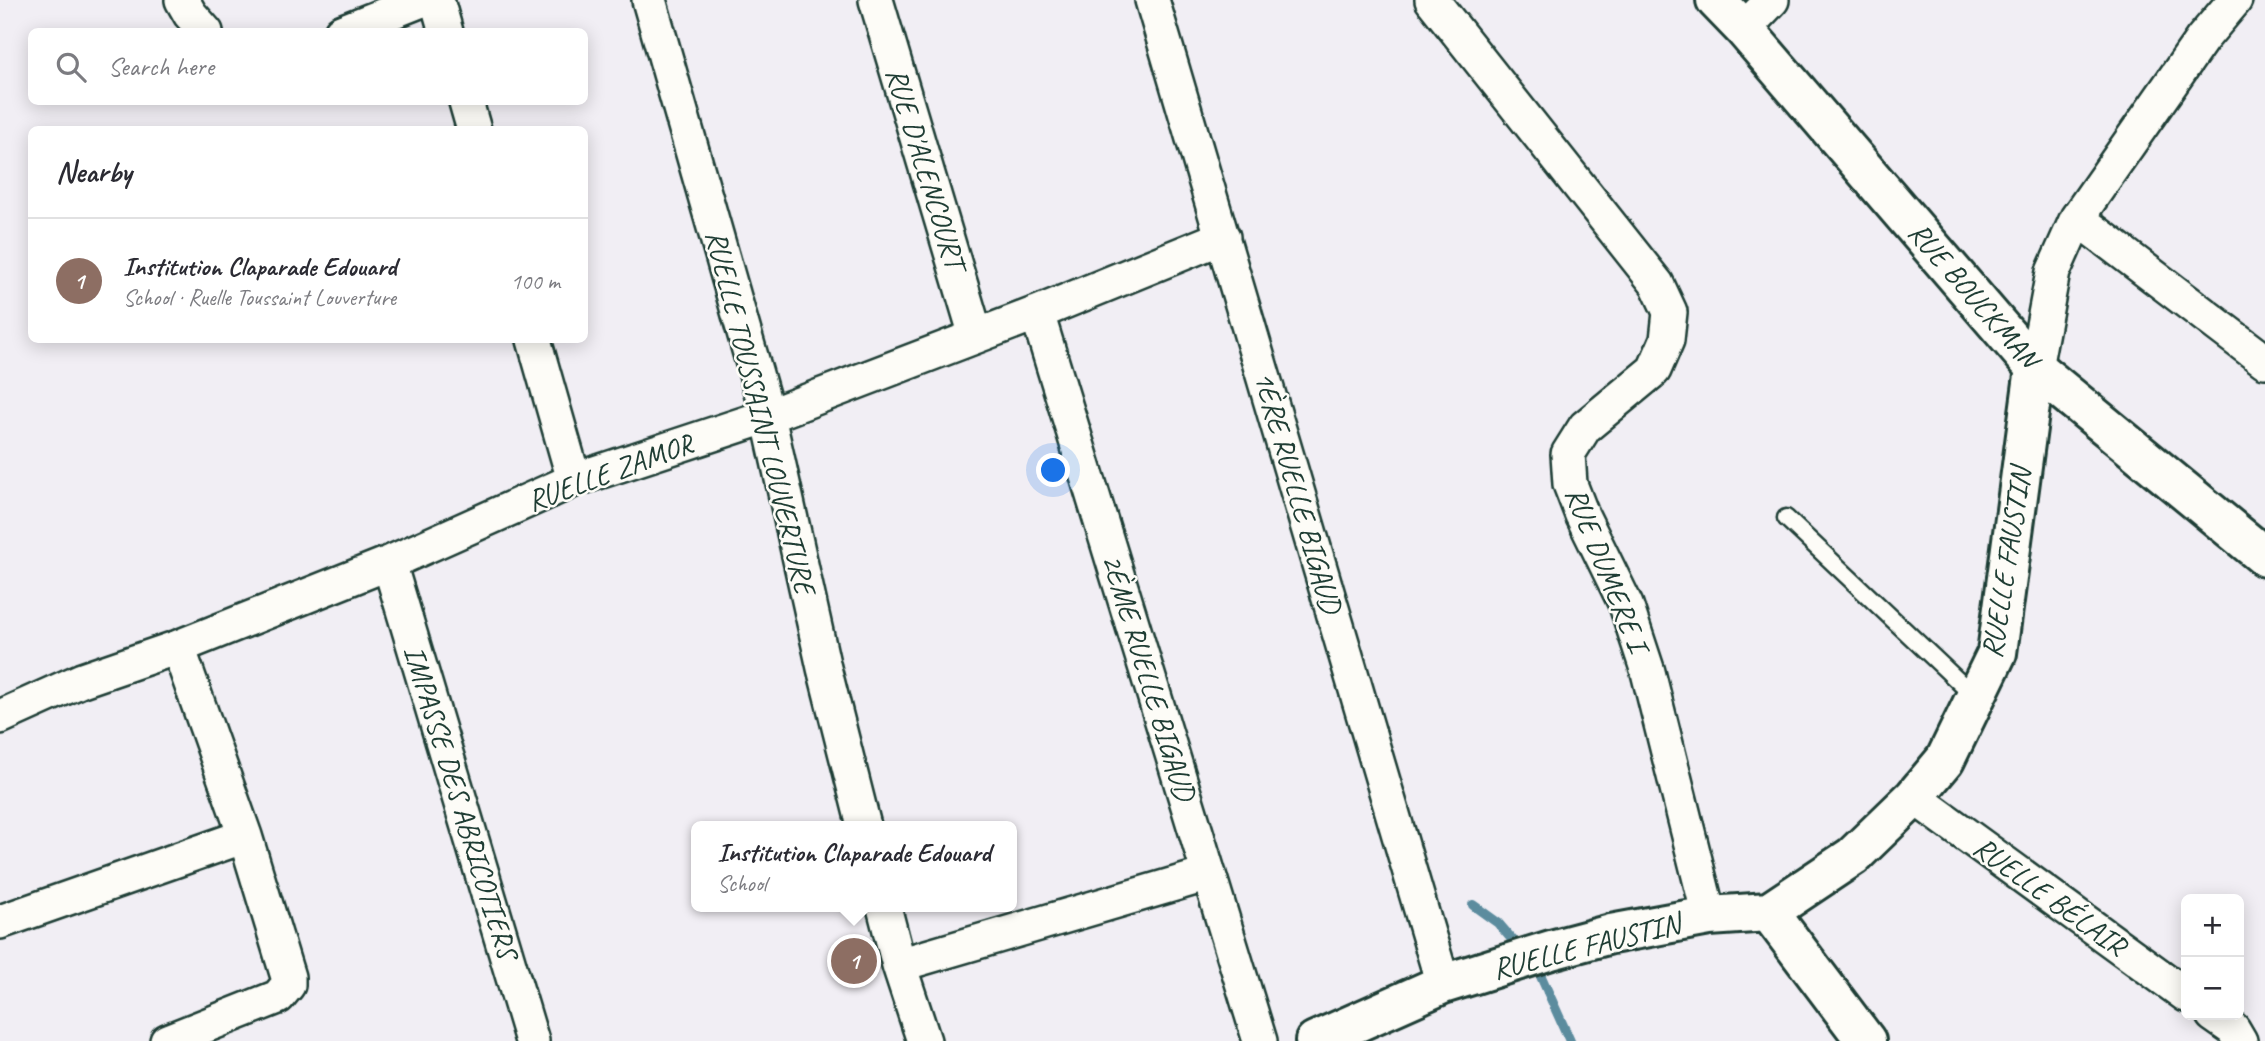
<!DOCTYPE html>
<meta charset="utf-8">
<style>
:root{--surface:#fff;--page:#f2f2f3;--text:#2b2b33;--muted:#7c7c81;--line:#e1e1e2;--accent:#db2777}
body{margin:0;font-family:Caveat,sans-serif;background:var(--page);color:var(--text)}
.controls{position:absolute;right:21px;bottom:21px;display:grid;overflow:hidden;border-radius:10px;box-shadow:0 4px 18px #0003}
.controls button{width:63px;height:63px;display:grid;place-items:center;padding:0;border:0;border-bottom:2px solid var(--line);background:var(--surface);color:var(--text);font:35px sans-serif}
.you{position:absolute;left:1054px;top:471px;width:24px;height:24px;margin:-18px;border:5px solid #fff;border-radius:50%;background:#1a73e8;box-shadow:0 0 0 10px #1a73e833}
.badge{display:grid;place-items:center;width:46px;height:46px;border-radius:50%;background:var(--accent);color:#fff;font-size:23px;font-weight:700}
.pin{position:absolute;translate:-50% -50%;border:4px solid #fff;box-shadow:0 2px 7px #0006}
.popup{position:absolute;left:691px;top:821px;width:326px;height:91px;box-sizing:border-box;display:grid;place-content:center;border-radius:10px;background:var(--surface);filter:drop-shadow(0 2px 5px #0005);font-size:23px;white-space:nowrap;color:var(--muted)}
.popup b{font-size:26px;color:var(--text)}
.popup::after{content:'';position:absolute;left:50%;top:100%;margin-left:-14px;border:14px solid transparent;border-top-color:var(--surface)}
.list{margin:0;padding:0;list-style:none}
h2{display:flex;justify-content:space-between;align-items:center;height:91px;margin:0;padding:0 28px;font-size:30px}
h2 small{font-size:23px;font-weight:400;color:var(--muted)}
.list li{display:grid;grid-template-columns:46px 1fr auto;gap:21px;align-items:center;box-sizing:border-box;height:126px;padding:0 28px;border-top:2px solid var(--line)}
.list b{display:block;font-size:26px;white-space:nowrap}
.list p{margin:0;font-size:23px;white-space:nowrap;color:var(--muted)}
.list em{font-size:23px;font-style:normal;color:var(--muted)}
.icon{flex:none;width:38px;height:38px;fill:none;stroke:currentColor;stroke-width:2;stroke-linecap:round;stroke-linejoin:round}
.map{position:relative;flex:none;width:2265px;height:1041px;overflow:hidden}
.search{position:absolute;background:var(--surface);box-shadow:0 4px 18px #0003;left:28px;top:28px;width:560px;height:77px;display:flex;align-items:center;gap:18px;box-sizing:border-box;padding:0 24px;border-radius:10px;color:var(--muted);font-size:26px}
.panel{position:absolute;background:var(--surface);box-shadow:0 4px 18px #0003;left:28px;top:126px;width:560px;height:217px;border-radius:10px}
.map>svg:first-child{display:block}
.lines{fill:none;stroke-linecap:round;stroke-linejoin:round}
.stream{stroke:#5c8c9e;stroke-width:10}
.lane-casing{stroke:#1f3d34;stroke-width:21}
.street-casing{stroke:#1f3d34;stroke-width:38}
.secondary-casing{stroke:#1f3d34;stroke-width:44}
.lane{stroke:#fdfcf7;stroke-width:16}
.street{stroke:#fdfcf7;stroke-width:33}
.secondary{stroke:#fdfcf7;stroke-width:38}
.labels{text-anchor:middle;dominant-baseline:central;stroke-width:5;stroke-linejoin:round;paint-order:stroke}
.street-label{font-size:30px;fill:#1f3d34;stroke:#fdfcf7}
</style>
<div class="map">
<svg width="2265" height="1041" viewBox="0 0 2265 1041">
<rect width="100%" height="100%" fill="#f1eef4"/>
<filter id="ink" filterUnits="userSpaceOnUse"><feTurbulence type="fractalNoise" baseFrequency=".0143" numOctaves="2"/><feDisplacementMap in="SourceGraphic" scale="14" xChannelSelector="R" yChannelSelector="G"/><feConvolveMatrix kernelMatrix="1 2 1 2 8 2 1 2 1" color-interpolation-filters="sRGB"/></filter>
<g filter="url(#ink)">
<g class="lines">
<path class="stream" d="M1473 905 1498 923 1522 951
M1532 964 1539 972 1570 1041"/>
<defs>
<path id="lane" d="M1786 518 1975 697"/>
<path id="street" d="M182 0 190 14 206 32
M437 0 446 32
M649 0 768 416 824 668 864 826
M876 0 976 336
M1152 0 1443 984
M1432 0 1657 284 1670 312 1667 340 1654 370 1585 427 1568 454 1570 484 1582 515 1626 605 1648 672 1709 916
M1744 29 1772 0
M341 32 422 0
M466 102 474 130
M2077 218 2265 361
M1037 313 1260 1041
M534 340 574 480
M2035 368 2053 272 2077 218 2202 39 2235 0
M389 563 532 1041
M0 717 82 680 178 647 389 563 574 480 768 416 1037 313 1223 237
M1914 797 2186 995
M884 907 899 965 924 1041
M0 922 245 836 178 647
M899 965 1209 874
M2213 1015 2233 1029 2240 1041
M167 1041 278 997 288 985V977L245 836"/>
<path id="secondary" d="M1716 0 1744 29 2035 368 2265 557
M1769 912 1866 1041
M1315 1041 1443 984 1551 950 1611 934 1709 916 1769 912 1853 856 1914 797 1945 760 1997 653 2035 368"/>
</defs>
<use href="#lane" class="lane-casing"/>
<use href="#street" class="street-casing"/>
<use href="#secondary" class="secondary-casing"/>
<use href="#lane" class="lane"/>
<use href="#street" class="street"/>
<use href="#secondary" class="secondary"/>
</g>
</g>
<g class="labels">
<g class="street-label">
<text transform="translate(926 168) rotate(73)">RUE D'ALENCOURT</text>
<text transform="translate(1974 295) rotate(49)">RUE BOUCKMAN</text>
<text transform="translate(761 412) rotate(76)">RUELLE TOUSSAINT LOUVERTURE</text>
<text transform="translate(610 472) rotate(-20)">RUELLE ZAMOR</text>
<text transform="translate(1298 492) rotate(74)">1ÈRE RUELLE BIGAUD</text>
<text transform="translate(2006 563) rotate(-81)">RUELLE FAUSTIN</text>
<text transform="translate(1607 569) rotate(68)">RUE DUMERE I</text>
<text transform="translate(1149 677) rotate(73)">2ÈME RUELLE BIGAUD</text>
<text transform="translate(461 802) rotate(73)">IMPASSE DES ABRICOTIERS</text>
<text transform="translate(2050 896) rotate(36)">RUELLE BÉLAIR</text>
<text transform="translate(1586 946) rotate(-14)">RUELLE FAUSTIN</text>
</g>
</g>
</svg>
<div class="controls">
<button>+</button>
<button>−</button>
</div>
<div class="you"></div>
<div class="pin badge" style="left:854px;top:961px;background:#8d6e63">1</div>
<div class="popup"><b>Institution Claparade Edouard</b>School</div>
<div class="search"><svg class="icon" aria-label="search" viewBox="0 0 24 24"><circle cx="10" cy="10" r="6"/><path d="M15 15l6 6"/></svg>Search here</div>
<section class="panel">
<h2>Nearby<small></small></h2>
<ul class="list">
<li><span class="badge" style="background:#8d6e63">1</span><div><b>Institution Claparade Edouard</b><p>School · Ruelle Toussaint Louverture</p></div><em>100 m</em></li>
</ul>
</section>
</div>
